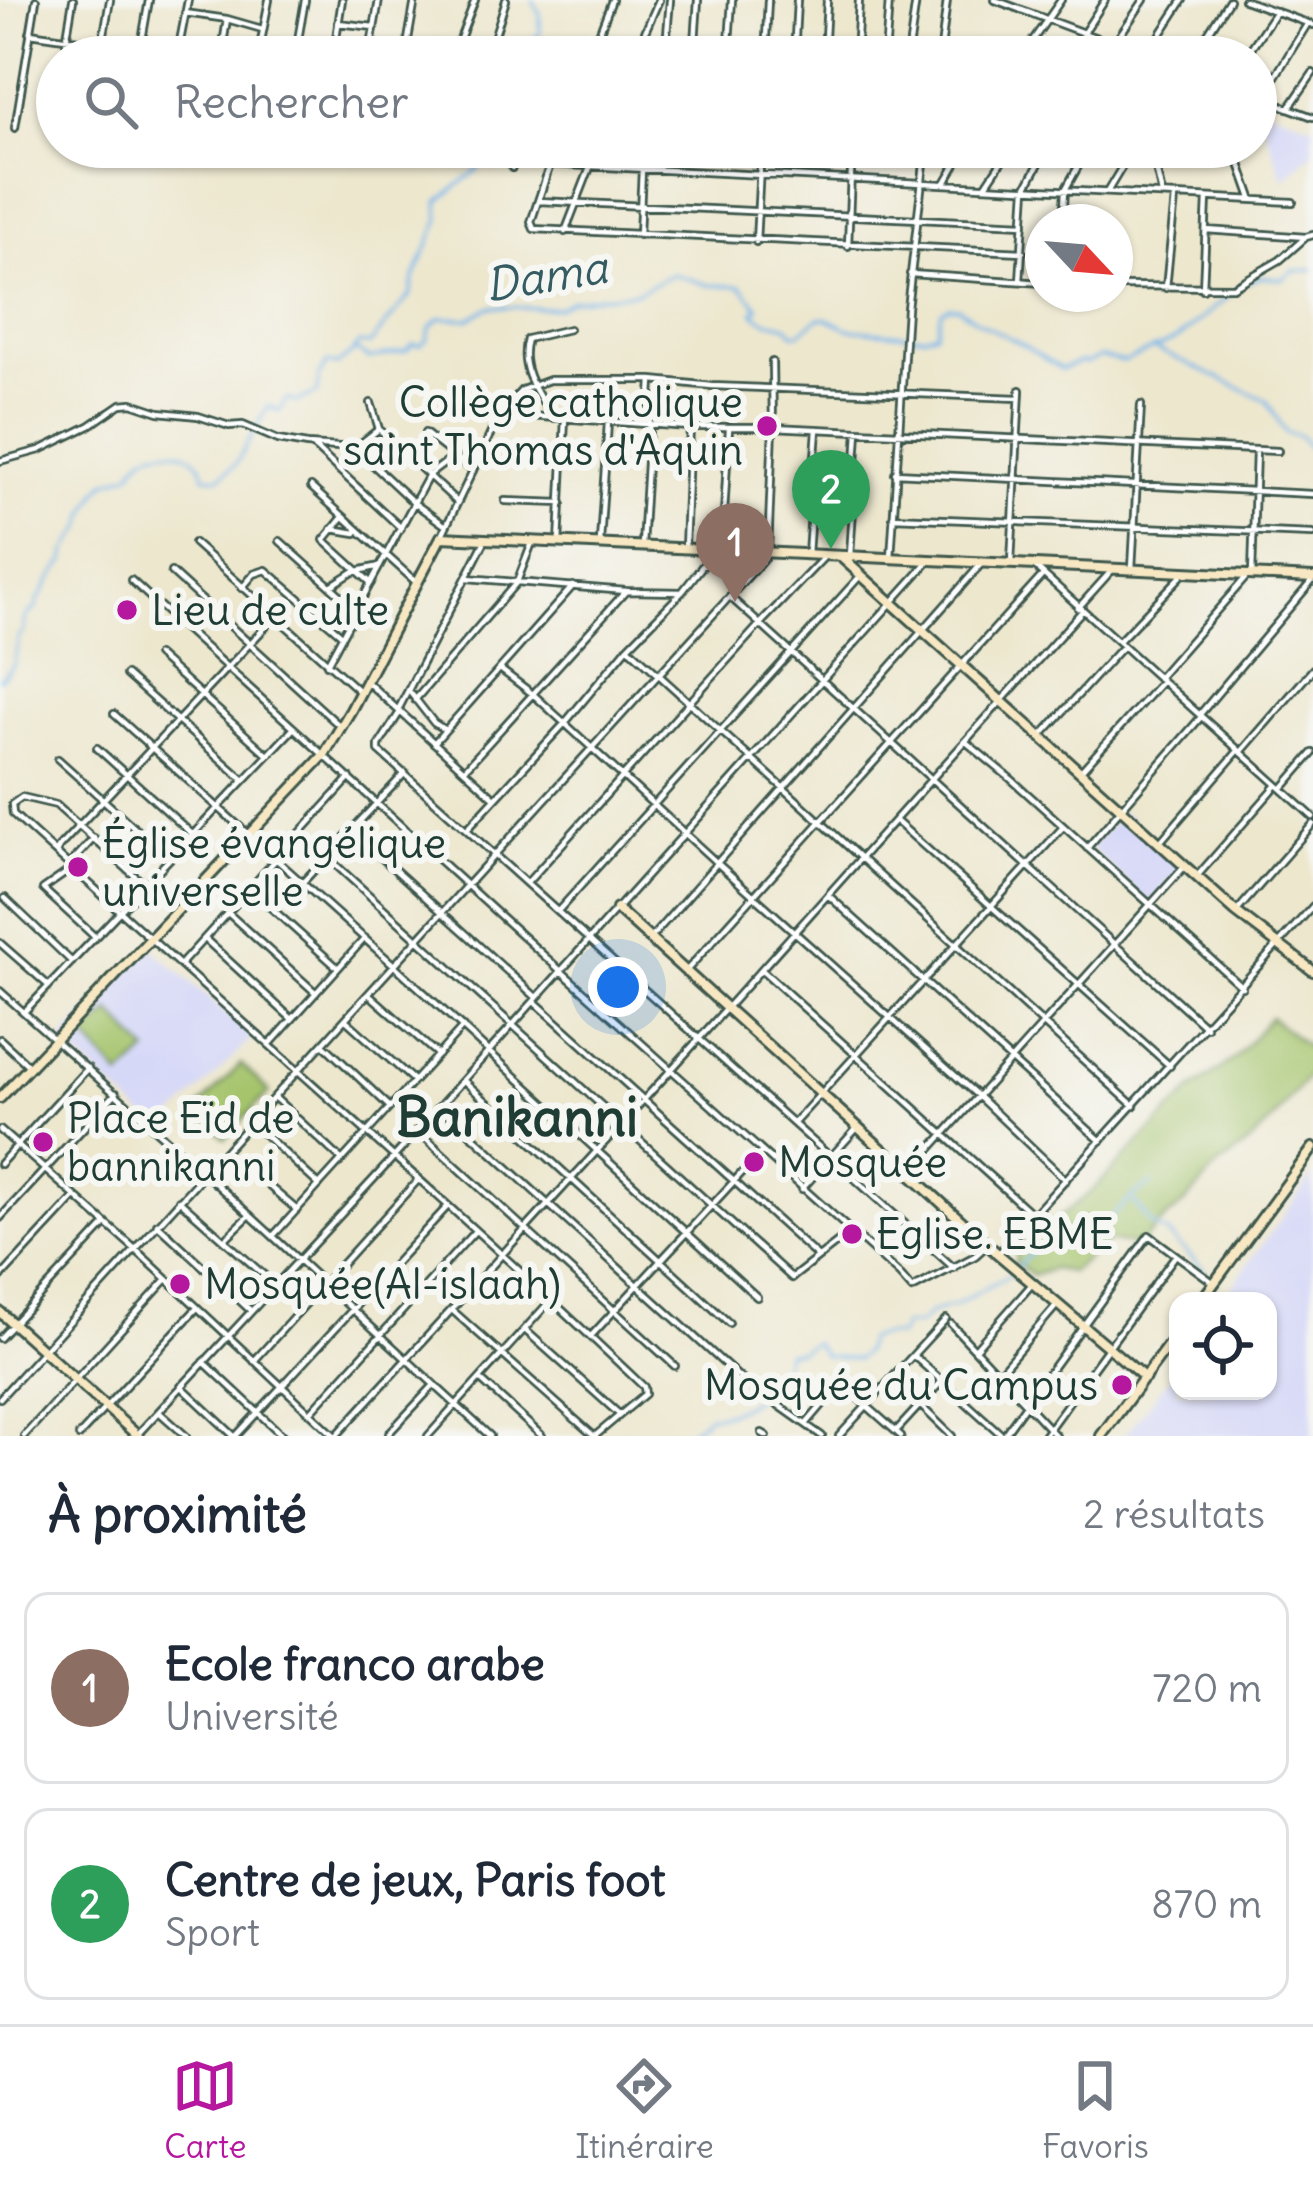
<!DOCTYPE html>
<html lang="fr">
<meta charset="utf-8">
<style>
:root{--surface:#fff;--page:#f6f6f7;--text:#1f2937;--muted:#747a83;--line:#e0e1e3;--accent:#b5179e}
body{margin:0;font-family:Delius,sans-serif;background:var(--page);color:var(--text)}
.controls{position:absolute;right:36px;bottom:36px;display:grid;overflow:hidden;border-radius:24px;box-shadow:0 3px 9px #0004}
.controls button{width:108px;height:108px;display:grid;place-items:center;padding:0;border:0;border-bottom:3px solid var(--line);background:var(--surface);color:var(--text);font:60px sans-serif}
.compass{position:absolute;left:1025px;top:204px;width:108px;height:108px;border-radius:50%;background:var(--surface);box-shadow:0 3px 9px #0004;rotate:116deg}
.you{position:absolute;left:618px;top:987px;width:42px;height:42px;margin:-30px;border:9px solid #fff;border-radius:50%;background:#1a73e8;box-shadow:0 0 0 18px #1a73e833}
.badge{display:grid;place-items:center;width:78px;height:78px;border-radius:50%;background:var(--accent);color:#fff;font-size:39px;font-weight:700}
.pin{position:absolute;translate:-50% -99px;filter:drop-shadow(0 3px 6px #0008)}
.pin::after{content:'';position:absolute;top:63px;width:42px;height:36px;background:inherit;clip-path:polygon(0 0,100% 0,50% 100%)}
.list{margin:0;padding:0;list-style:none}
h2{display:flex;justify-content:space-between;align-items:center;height:156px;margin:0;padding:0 48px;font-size:51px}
h2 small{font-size:39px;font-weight:400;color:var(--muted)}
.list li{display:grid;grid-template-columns:78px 1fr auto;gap:36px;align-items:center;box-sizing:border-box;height:192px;margin:0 24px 24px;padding:0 24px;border:3px solid var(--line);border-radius:24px}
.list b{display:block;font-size:45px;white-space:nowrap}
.list p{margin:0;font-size:39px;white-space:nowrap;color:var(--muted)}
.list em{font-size:39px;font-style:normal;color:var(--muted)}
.icon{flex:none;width:66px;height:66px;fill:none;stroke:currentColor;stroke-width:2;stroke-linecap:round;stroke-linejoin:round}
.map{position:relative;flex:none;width:1313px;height:1436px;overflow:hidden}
.search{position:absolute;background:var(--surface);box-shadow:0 3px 9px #0004;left:36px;right:36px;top:36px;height:132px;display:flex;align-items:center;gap:30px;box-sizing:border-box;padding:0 42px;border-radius:66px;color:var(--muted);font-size:45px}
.sheet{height:588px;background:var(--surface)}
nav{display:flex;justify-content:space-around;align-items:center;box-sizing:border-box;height:168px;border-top:3px solid var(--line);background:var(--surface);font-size:33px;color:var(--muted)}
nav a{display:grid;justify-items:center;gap:6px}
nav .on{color:var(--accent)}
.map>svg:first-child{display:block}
.built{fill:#d6d8f8}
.green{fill:#a5c46c;stroke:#628050;stroke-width:3}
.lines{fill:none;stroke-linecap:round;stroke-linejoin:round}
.stream{stroke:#78b7ec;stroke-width:3}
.street-casing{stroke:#3e564b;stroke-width:10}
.secondary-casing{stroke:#3e564b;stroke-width:14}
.street{stroke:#fff;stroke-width:4.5}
.secondary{stroke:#f7e8c3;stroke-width:8}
.poi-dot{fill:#b5179e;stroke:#f6f6f2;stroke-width:4.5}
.labels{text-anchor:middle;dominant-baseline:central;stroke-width:12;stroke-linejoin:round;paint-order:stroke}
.poi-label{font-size:42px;fill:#1f3d34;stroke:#f6f6f2;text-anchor:start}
.water-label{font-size:45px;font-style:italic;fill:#355c62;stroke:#f6f6f2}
.district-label{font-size:54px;font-weight:bold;fill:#1f3d34;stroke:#f6f6f2}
</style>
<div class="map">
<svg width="1313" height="1436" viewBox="0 0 1313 1436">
<rect width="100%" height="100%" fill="#f6f6f2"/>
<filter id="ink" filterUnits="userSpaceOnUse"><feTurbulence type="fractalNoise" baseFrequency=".00833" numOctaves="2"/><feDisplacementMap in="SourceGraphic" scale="24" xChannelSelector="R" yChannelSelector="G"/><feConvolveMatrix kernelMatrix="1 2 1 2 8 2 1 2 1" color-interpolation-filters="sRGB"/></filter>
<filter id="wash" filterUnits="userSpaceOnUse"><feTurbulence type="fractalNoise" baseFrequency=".004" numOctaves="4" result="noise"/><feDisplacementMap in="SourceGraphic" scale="48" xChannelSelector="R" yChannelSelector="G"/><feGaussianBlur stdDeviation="2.7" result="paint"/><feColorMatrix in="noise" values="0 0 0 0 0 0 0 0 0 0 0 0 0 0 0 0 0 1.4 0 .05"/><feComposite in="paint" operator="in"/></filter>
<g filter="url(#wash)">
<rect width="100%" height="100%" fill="#ede7ce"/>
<path class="built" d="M1256 104 1313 125V152L1284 180Z
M1123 812 1182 867 1150 903 1090 848Z
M150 946 253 1037 160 1131 61 1041Z
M1313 1175V1436H1124L1175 1370 1178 1361V1391H1268V1301H1221Z"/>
<path class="green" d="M111 1012 148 1052 121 1077 84 1036Z
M1270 1017 1313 1051V1070L1271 1122 1248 1144 1218 1166 1186 1202 1159 1224 1138 1246 1108 1241 1071 1272 1052 1269 1032 1276 1015 1262 1017 1250 1089 1194 1192 1090 1235 1058Z
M241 1064 269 1092 225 1138 197 1110Z"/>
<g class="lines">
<path class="stream" d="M520 57 529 43 540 33V14L533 0
M1247 282 1261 277 1283 279 1292 271 1313 270
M1153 348 1266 400 1286 433 1300 436 1313 453
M354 350 359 343 370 344 411 294 414 278 440 219 438 202 482 166 493 147
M0 679 14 664 19 636 24 633C25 621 23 616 36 609L38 601 49 582 65 561 67 551 83 527 87 512 98 492 106 482 132 473C141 439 200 444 205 476L220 477 236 464 268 406 280 411 286 399 297 402 318 393 319 378 327 363 337 365 356 350 369 359 406 351 413 344 421 345 427 339 430 328 440 318 469 319 490 307 558 308 572 300 637 292 673 274 709 285 741 286 759 308 754 311C761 323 775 322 788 326L793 333H799L819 318H827L848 329 924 336 936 332 941 311 948 307H958L982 324 1016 341 1061 369 1081 362 1085 364 1100 357 1124 362 1179 338 1239 287
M1134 1202 1154 1227 1167 1233 1205 1271
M1018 1267 1033 1250 1064 1237 1090 1220H1108L1136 1194 1152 1184
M684 1436 709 1415C734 1417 766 1394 779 1373 783 1367 784 1359 786 1352L799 1351 815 1343 824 1356 857 1359 864 1352 867 1339 885 1335 899 1336 903 1325H918L930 1313 956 1305 1013 1273"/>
</g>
</g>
<g filter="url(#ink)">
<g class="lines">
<defs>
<path id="street" d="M995 0 1148 57
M1244 0 1313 25
M185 13 227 19 262 29
M338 23 374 27
M30 33 141 49
M66 42 73 0
M941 49 963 57
M100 57 110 0
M139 57 149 0
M177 57 188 0
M221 57 227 19
M258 57 269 0
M295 57 305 0
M333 57 342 0
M369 57 379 0
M405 57 415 0
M453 57 475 0
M488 57 506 0
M590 57 612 0
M634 57 659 0
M665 57 670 0
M694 57 698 0
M728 57 732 0
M765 57 768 0
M794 57 797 0
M824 57 827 0
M856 57 859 0
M885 57 889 0
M908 57 916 0
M940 57 947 0
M1021 57 1061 0
M1068 57 1105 0
M1105 57 1144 0
M1146 57 1183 0
M1193 57 1229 0
M1245 57 1276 11
M1256 96 1313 117
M1262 98 1308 23
M1289 108 1313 73
M15 128 36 0
M283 147 318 155 352 157H387L456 150 517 158
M556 147 531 222 534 229 1023 252
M1151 147 1162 194
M1234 147 1252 198
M512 168 520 156 549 164 1293 202
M945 183 966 147
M986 185 1011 147
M1107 192 1134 147
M539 201 1024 224
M1063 222 1065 190 1089 147
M1206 230 1306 237
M565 232 598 147
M639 235 642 169
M756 242 761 147
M848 246 852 147
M910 274 1043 283
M1020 281 1026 188 1048 147
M1115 286 1233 287 1280 260 1306 237 1313 235
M1166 288 1175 198
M1203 289 1207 198
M371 403 379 429 457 502
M500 414 690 427H773L1278 451
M552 417C537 393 518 368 527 339L569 329
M425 433 473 471
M313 446 401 528
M355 448 379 429
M0 461 40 450 89 426 121 404 132 403 159 412 198 416 229 426 243 425 278 440 307 445 355 448 414 503 446 526
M895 473 1313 494
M311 487 417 583
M505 501 562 503
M343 517 324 540 371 583
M893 517 1313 534
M332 529 356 533
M442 535 500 414 522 390 549 380H652L712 386 1019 398
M280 541 357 610
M600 542 608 422
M194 543 360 692
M559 544 565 418
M642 546 652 380
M685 547 690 427
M722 548 729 428
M808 554 817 429
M850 556 858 431
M891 558 907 308 926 147
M983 562 717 863 978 1096 1066 1180
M1011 563 1020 390
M1032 564 1313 817
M1132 569 1141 405
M171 572 341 727
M1252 575 1256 450
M467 578 626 591 682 592
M131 580 561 971 899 1274 912 1289 975 1256 985 1247
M331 586 353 572 380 566
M242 588 254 574 266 570 342 635
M730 597 1206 1027
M1078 608 1113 569
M1119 641 1185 572
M628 647 1134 1106
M157 655 268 755
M327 664 429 475 453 457
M500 669 534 695 717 863 650 939
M126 675 244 780
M1158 678 1248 575
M366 681 495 798
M409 691 434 723 445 730
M415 700 517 582 532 543
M398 710 486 539
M400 712 379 745V751L954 1268
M1201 713 1313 580
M114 714 394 965 757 1297
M1041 736 1122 647
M966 742 1011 779 1242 987
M434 743 573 586
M97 748 192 834
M1242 751 1313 669
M58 759 168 858
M464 770 626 591
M1080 772 1161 682
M1282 789 1313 753
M897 822 1170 1066
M467 829 564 724 628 647 682 592 714 551
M352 831 537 998
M1160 842 1238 751
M1087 848 1201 717
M56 853 59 847 274 618
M327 857 792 1278 851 1232
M70 864 94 838
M73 868 43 889 95 937
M1198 875 1277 785
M303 882 405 773
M527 883 760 624 826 555
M145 885 56 805 22 797 12 804 13 814C222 1006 438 1191 644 1387L645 1394 595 1436
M250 889 338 968
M829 896 1101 1141
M5 898 72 962
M1238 910 1313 824
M558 911 861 575
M228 913 316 993
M205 939 292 1019
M0 943 49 986
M181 964 350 778
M762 970 1034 1216
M686 971 1042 576
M0 991 204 1173 490 1436
M370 995 438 1055
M534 1001 818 1257
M25 1011 294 728
M347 1021 414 1081
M0 1039 29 1066
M270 1044 365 938
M324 1045 390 1107
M463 1080 729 1323
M274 1097 342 1160
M440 1106 740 1378 822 1436
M251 1122 319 1185
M794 1123 1063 827
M0 1130 135 1249 335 1436
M418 1131 675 1366
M0 1164 88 1068
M909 1173 1185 866
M270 1187 297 1210
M802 1189 858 1127
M179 1200 274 1284
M0 1218 116 1093
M157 1224 250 1310
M273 1236 463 1027
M224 1240 250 1215
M998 1254 1313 906
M0 1278 75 1197
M452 1310 594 1436
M951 1324 1056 1436
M525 1330 619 1414
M591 1336 761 1152
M0 1338 106 1224
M975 1349 1033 1283
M914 1356 1003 1436
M254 1361 418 1180
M204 1362 283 1436
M999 1373 1058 1304
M481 1380 542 1436
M181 1386 234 1436
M0 1398 764 559 768 552 773 427 772 362
M922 1407 952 1436
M159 1412 186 1436
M310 1413 475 1231
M807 1423 841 1383 901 1436
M897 1430 942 1381
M389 1433 434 1385
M762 1433 767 1436
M24 1436 167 1279
M79 1436 197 1308
M136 1436 394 1157 930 560
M236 1436 447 1207
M336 1436 671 1070 1082 611
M428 1436 551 1300
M839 1436 946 1319
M1003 1436 1149 1235 1214 1283
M1044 1436 1175 1256"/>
<path id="secondary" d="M841 557 1236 912 1313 971
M617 909 998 1254 1145 1378
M0 1098 324 755 351 710 441 537 1313 578
M1201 1301 1313 1148
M0 1312 138 1436
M1101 1436 1178 1332"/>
</defs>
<use href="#street" class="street-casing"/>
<use href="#secondary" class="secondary-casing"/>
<use href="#street" class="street"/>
<use href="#secondary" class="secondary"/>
</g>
</g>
<g class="poi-dot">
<circle cx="767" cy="426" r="12"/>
<circle cx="127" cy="610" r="12"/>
<circle cx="78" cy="867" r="12"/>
<circle cx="43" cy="1142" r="12"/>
<circle cx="754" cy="1162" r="12"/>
<circle cx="852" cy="1234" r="12"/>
<circle cx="180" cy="1284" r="12"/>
<circle cx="1122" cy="1385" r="12"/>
</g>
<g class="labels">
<g class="poi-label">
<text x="743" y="402" text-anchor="end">Collège catholique<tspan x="743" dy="48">saint Thomas d'Aquin</tspan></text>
<text x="151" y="610">Lieu de culte</text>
<text x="102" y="843">Église évangélique<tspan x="102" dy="48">universelle</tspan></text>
<text x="67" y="1118">Place Eïd de<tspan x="67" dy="48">bannikanni</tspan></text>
<text x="778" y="1162">Mosquée</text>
<text x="876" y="1234">Eglise. EBME</text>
<text x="204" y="1284">Mosquée(Al-islaah)</text>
<text x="1098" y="1385" text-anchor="end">Mosquée du Campus</text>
</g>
<g class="water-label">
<text transform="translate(546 276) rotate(-9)">Dama</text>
</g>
<g class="district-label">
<text x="517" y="1117">Banikanni</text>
</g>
</g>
</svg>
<div class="controls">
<button><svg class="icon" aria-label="locate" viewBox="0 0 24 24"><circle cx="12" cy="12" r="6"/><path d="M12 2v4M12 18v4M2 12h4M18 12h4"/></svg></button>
</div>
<svg class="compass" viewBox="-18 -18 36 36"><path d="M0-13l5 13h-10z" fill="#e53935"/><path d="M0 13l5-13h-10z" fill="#747a83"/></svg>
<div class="you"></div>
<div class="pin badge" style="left:735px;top:602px;background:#8d6e63">1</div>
<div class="pin badge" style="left:831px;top:549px;background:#2e9e5b">2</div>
<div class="search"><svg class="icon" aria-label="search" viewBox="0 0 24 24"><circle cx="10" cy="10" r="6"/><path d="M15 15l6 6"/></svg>Rechercher</div>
</div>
<section class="sheet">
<h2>À proximité<small>2 résultats</small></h2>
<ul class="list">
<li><span class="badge" style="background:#8d6e63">1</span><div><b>Ecole franco arabe</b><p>Université</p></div><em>720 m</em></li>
<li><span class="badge" style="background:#2e9e5b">2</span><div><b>Centre de jeux, Paris foot</b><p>Sport</p></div><em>870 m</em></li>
</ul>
</section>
<nav>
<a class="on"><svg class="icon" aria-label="map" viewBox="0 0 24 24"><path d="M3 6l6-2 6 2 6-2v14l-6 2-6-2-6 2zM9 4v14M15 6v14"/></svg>Carte</a>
<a><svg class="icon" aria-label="directions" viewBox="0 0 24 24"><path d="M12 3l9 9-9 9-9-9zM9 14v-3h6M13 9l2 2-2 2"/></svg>Itinéraire</a>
<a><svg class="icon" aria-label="saved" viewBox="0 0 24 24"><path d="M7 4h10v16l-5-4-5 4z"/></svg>Favoris</a>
</nav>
